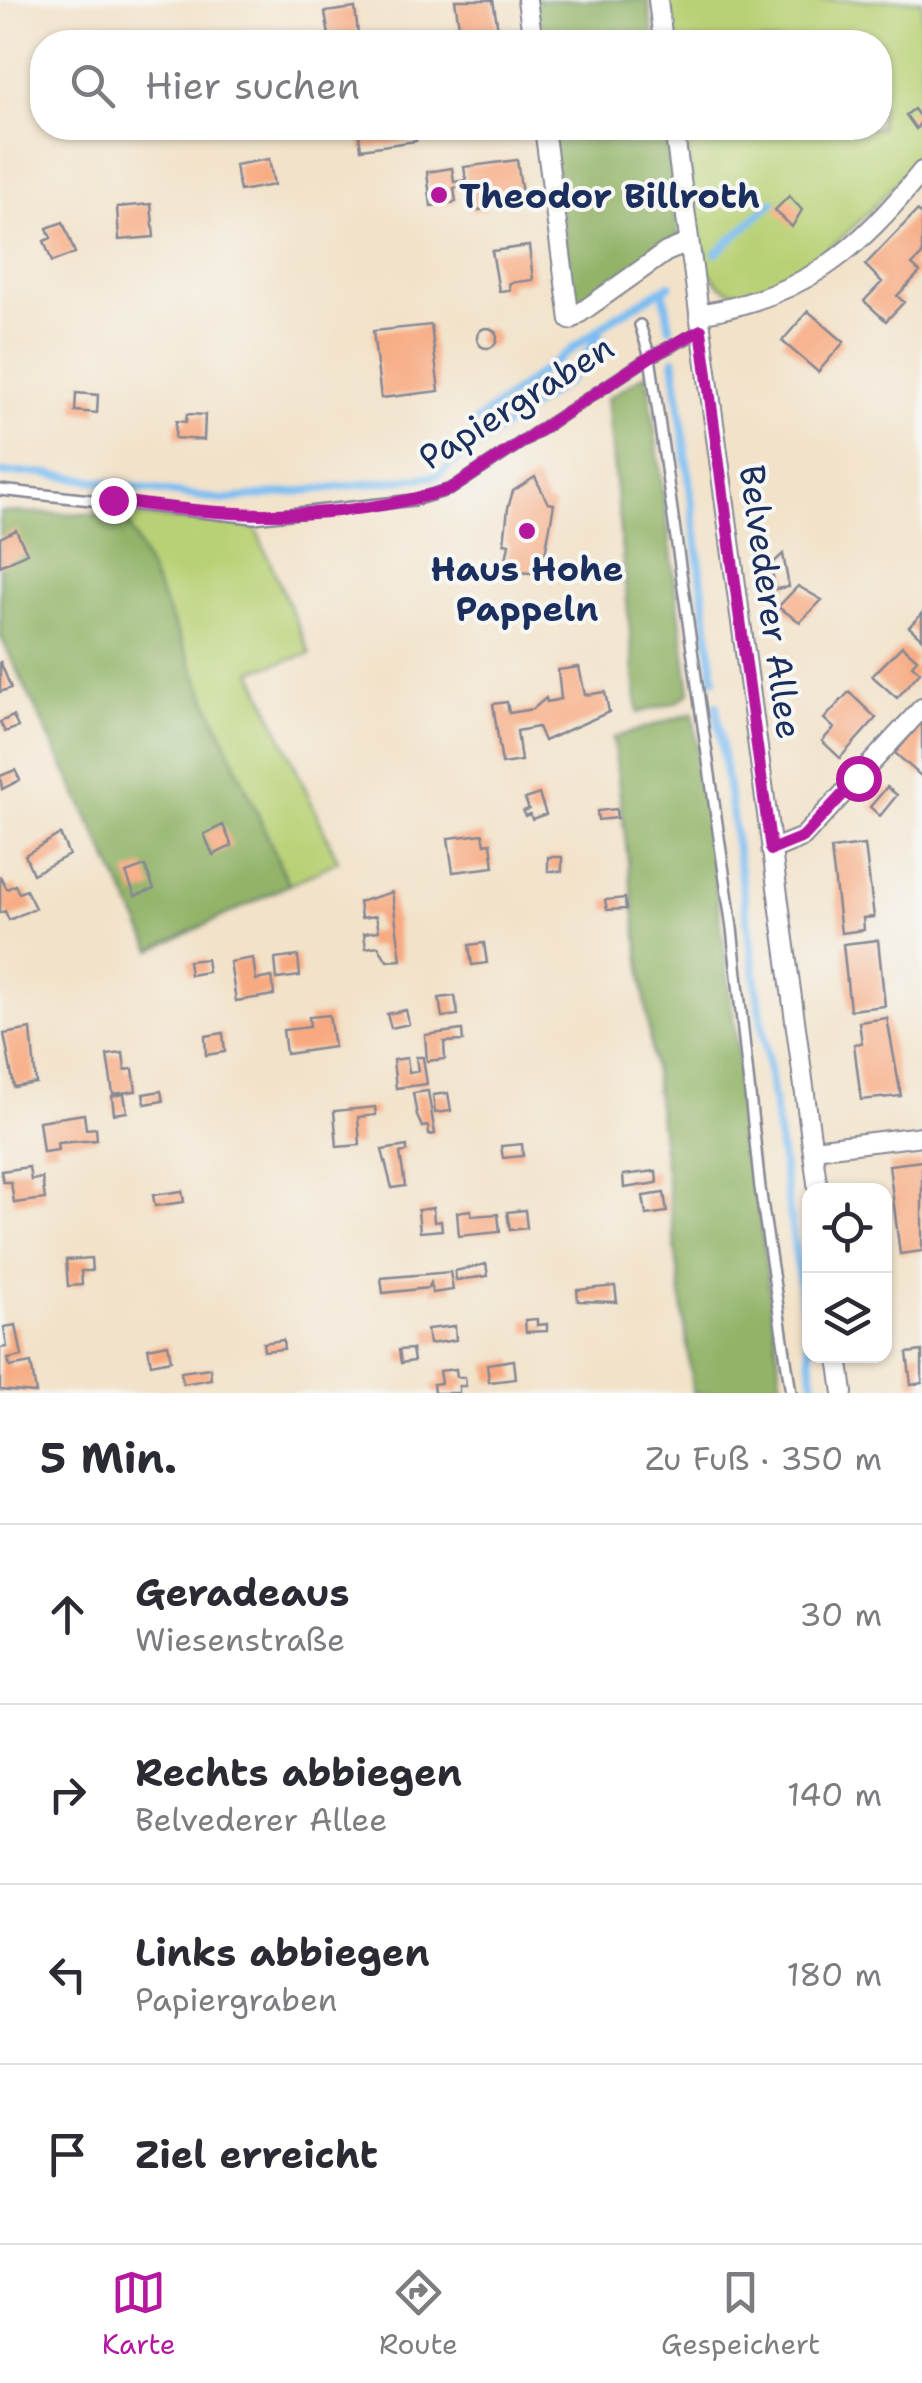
<!DOCTYPE html>
<html lang="de">
<meta charset="utf-8">
<style>
:root{--surface:#fff;--page:#f7f7f7;--text:#2b2b33;--muted:#7c7c81;--line:#e1e1e2;--accent:#b5179e}
body{margin:0;font-family:"Shantell Sans",sans-serif;background:var(--page);color:var(--text)}
.controls{position:absolute;right:30px;bottom:30px;display:grid;overflow:hidden;border-radius:20px;box-shadow:0 2px 8px #0004}
.controls button{width:90px;height:90px;display:grid;place-items:center;padding:0;border:0;border-bottom:2px solid var(--line);background:var(--surface);color:var(--text);font:50px sans-serif}
.stop{position:absolute;width:30px;height:30px;margin:-22px;border:8px solid #b5179e;border-radius:50%;background:#fff}
.stop.end{background:#b5179e;border-color:#fff;box-shadow:0 2px 10px #0008}
.list{margin:0;padding:0;list-style:none}
h2{display:flex;justify-content:space-between;align-items:center;height:130px;margin:0;padding:0 40px;font-size:42px}
h2 small{font-size:32px;font-weight:400;color:var(--muted)}
.list li{display:grid;grid-template-columns:65px 1fr auto;gap:30px;align-items:center;box-sizing:border-box;height:180px;padding:0 40px;border-top:2px solid var(--line)}
.list b{display:block;font-size:38px;white-space:nowrap}
.list p{margin:0;font-size:32px;white-space:nowrap;color:var(--muted)}
.list em{font-size:32px;font-style:normal;color:var(--muted)}
.icon{flex:none;width:55px;height:55px;fill:none;stroke:currentColor;stroke-width:2;stroke-linecap:round;stroke-linejoin:round}
.map{position:relative;flex:none;width:922px;height:1393px;overflow:hidden}
.search{position:absolute;background:var(--surface);box-shadow:0 2px 8px #0004;left:30px;right:30px;top:30px;height:110px;display:flex;align-items:center;gap:25px;box-sizing:border-box;padding:0 35px;border-radius:40px;color:var(--muted);font-size:38px}
.sheet{height:850px;background:var(--surface)}
nav{display:flex;justify-content:space-around;align-items:center;box-sizing:border-box;height:140px;border-top:2px solid var(--line);background:var(--surface);font-size:28px;color:var(--muted)}
nav a{display:grid;justify-items:center;gap:5px}
nav .on{color:var(--accent)}
.map>svg:first-child{display:block}
.green{fill:#b9d176;stroke:#6a806a;stroke-width:2.5}
.forest{fill:#92b367;stroke:#567162;stroke-width:2.5}
.lines{fill:none;stroke-linecap:round;stroke-linejoin:round}
.stream{stroke:#7cbdf1;stroke-width:8}
.building{fill:#f7aa81}
.lane-casing{stroke:#868894;stroke-width:14}
.street-casing{stroke:#868894;stroke-width:22}
.lane{stroke:#fff;stroke-width:9}
.street{stroke:#fff;stroke-width:18}
.route{stroke:#b5179e;stroke-width:12}
.poi-dot{fill:#b5179e;stroke:#f6f6f2;stroke-width:4}
.labels{text-anchor:middle;dominant-baseline:central;stroke-width:8;stroke-linejoin:round;paint-order:stroke}
.poi-label{font-size:35px;font-weight:bold;fill:#1b2f5e;stroke:#f6f6f2;text-anchor:start}
.street-label{font-size:35px;fill:#1b2f5e;stroke:#f6f6f2}
</style>
<div class="map">
<svg width="922" height="1393" viewBox="0 0 922 1393">
<rect width="100%" height="100%" fill="#f6f6f2"/>
<filter id="ink" filterUnits="userSpaceOnUse"><feTurbulence type="fractalNoise" baseFrequency=".01" numOctaves="2"/><feDisplacementMap in="SourceGraphic" scale="20" xChannelSelector="R" yChannelSelector="G"/><feConvolveMatrix kernelMatrix="1 2 1 2 8 2 1 2 1" color-interpolation-filters="sRGB"/></filter>
<filter id="wash" filterUnits="userSpaceOnUse"><feTurbulence type="fractalNoise" baseFrequency=".0048" numOctaves="4" result="noise"/><feDisplacementMap in="SourceGraphic" scale="40" xChannelSelector="R" yChannelSelector="G"/><feGaussianBlur stdDeviation="2.25" result="paint"/><feColorMatrix in="noise" values="0 0 0 0 0 0 0 0 0 0 0 0 0 0 0 0 0 1.4 0 .05"/><feComposite in="paint" operator="in"/></filter>
<g filter="url(#wash)">
<rect width="100%" height="100%" fill="#f2e2c9"/>
<path class="green" d="M668 0H922V151C896 186 759 343 713 277 692 248 691 165 686 128H880V42H674Z
M125 515 255 527 310 654 252 671 338 861 289 885Z"/>
<path class="forest" d="M534 0H648L654 42H539Z
M550 128H665L679 236 574 310Z
M647 373 690 692 677 702 638 713 607 399Z
M0 512 125 515 289 885 152 950 0 635Z
M693 713 783 1393H693L613 738Z"/>
<g class="lines">
<path class="stream" d="M716 253 773 202
M663 289 670 328
M674 359 714 679
M475 422 615 317 670 285
M0 473H42L222 500 436 476 568 381 600 334
M716 705 810 1354
M810 1356 815 1393"/>
</g>
<g id="blocks">
<path class="building" d="M455 0H493L498 29 461 39Z
M355 8 359 42H330L325 12Z
M914 109 922 120 916 129 906 115Z
M358 128H414L416 141 361 149Z
M455 128H511V130L456 137Z
M269 159 274 185 240 191 235 165Z
M517 160 522 194 485 199 486 209 472 211 466 186 454 188 456 202 431 206 427 172 452 168 454 182 466 180 464 167Z
M789 196 802 210 792 227 775 210Z
M151 204 154 237 119 240 117 207Z
M917 211 922 215V255L912 265 920 272 897 296 904 302 886 321 864 301 882 282 865 265Z
M63 222 75 253 52 262 44 241 51 238 47 228Z
M529 246 533 280 509 283 510 290 499 291 492 251Z
M808 311 844 342 818 372 782 341Z
M431 325 439 391 381 398 373 331Z
M477 338a10 10 0 1 1 20 0a10 10 0 1 1-20 0Z
M76 393 98 395 97 413 75 411Z
M187 414 205 415 204 440 175 438 176 421 186 422Z
M535 477 548 503 554 504 543 566 533 573 513 572 506 560 509 544 504 543 508 508 513 491Z
M16 530 27 553 0 566V538Z
M783 554 789 587 775 589 771 565Z
M798 586 822 600 800 622 778 607Z
M922 613V639L909 627Z
M902 646 917 659 912 665 920 672 897 698 872 676Z
M0 661 11 688 0 692Z
M579 667 585 695 605 692 609 712 544 741 538 727 517 731 521 761 502 764 493 704 507 702 509 713 533 709 546 698 547 702 561 699 558 670Z
M849 692 876 718 840 758 822 741 834 728 824 719Z
M13 716 18 727 5 732 0 722Z
M922 722V777L895 753Z
M15 770 20 780 2 789 0 776Z
M887 787 897 795 880 816 870 807Z
M539 794 546 814 532 819 530 814 525 816 523 811 529 809 525 799Z
M616 809 617 818 598 820 597 811Z
M223 825 232 846 213 855 204 834Z
M60 834 69 855 33 874 25 855Z
M483 834 485 844 491 843 494 867 453 872 448 838Z
M865 845 874 917 863 918 864 930 841 933 831 849Z
M548 857H562V871H548Z
M145 866 154 889 135 896 126 873Z
M0 876 7 889 15 885 19 893 26 890 35 908 9 920 5 911 0 913Z
M392 892 401 960 387 961 378 946 366 948 364 933 379 931 376 916 361 918 359 902Z
M625 898 626 909 607 910 605 900Z
M878 940 885 1006 850 1010 843 944Z
M484 943 487 963 472 965 469 945Z
M298 956 300 976 277 979 275 959Z
M253 958 256 980 272 977 274 995 236 1001 230 962Z
M206 959 208 972 190 975 188 961Z
M455 996 458 1015 442 1017 439 998Z
M406 1010 409 1024 391 1028 387 1014Z
M329 1015 334 1047 286 1054 283 1030 310 1027 309 1017Z
M887 1018 901 1096 861 1100 854 1044 862 1043 859 1022Z
M31 1029 36 1083 14 1087 4 1034Z
M462 1030 463 1041 444 1042 445 1059 427 1061 425 1035Z
M223 1033 225 1052 206 1055 205 1036Z
M123 1053 125 1070 133 1069 136 1091 113 1094 107 1055Z
M416 1057H423L427 1084 396 1088 393 1060 407 1058 409 1072 418 1071Z
M161 1091 163 1101 145 1104 143 1094Z
M428 1091 435 1134 429 1135 428 1126 422 1127 417 1116 413 1093Z
M448 1093 451 1111 435 1113 433 1095Z
M124 1094 127 1112 114 1114 112 1096Z
M375 1107 376 1115 358 1117 360 1145 337 1147 334 1111Z
M84 1114 86 1129 96 1128 97 1140 57 1143 58 1150 43 1152 39 1121Z
M522 1144 523 1156 503 1158 501 1146Z
M407 1146V1151L400 1153 405 1186 392 1188 382 1150Z
M922 1161V1251L900 1254 889 1165Z
M29 1167 31 1180 42 1178 45 1199 14 1203 11 1182H3L1 1171Z
M656 1171 657 1183 624 1188 623 1175Z
M182 1191 184 1202 155 1206 153 1195Z
M664 1193 667 1212 646 1215 643 1196Z
M433 1208 434 1222 441 1221 442 1230 420 1232 418 1210Z
M471 1210V1216L498 1214 500 1232 459 1236 457 1212Z
M525 1210 527 1228 510 1230 507 1212Z
M91 1258 92 1271H81L82 1285 68 1286 66 1260Z
M486 1264 488 1276 456 1280 455 1271Z
M450 1272 453 1290 432 1293 431 1283 428 1288 383 1293 381 1278Z
M615 1286 617 1302 578 1301 577 1290Z
M537 1319V1325L547 1324V1331L526 1332 525 1320Z
M16 1325 22 1356 8 1359 10 1367 31 1363 36 1393 0 1390V1348L7 1347 4 1327Z
M455 1326 456 1340 429 1344 427 1329Z
M283 1340 284 1349 264 1351 263 1343Z
M168 1344 171 1360 151 1364 148 1348Z
M412 1349 414 1361 401 1363 399 1350Z
M922 1351V1383L911 1385 907 1353Z
M514 1360 516 1379 489 1382 487 1364Z
M210 1368 211 1379 183 1384 181 1372Z
M456 1369 457 1377H465L466 1386H459V1393H434L433 1384 441 1383 439 1371Z"/>
</g>
</g>
<g filter="url(#ink)">
<use href="#blocks" fill-opacity="0" stroke="#868894" stroke-width="2.5"/>
<g class="lines">
<defs>
<path id="lane" d="M640 325 650 357 732 928 760 1188 791 1393
M0 490 254 518 414 500 451 489 650 357 701 331"/>
<path id="street" d="M527 0 533 42
M658 0 663 42
M544 128 570 320 666 252 688 243
M674 128 818 1190
M699 314C803 297 857 252 922 171
M771 850 803 837 922 708
M813 1149 922 1136
M838 1356 843 1393"/>
</defs>
<use href="#lane" class="lane-casing"/>
<use href="#street" class="street-casing"/>
<use href="#lane" class="lane"/>
<use href="#street" class="street"/>
</g>
</g>
<g class="lines" filter="url(#ink)">
<path class="route" d="M113 500C229 518 337 523 451 489L650 357 701 330 771 850 803 837 858 778"/>
</g>
<g class="poi-dot">
<circle cx="439" cy="195" r="10"/>
<circle cx="527" cy="531" r="10"/>
</g>
<g class="labels">
<g class="poi-label">
<text x="459" y="195">Theodor Billroth</text>
<text x="527" y="568" text-anchor="middle">Haus Hohe<tspan x="527" dy="40">Pappeln</tspan></text>
</g>
<g class="street-label">
<text transform="translate(516 402) rotate(-32)">Papiergraben</text>
<text transform="translate(771 602) rotate(82)">Belvederer Allee</text>
</g>
</g>
</svg>
<div class="controls">
<button><svg class="icon" aria-label="locate" viewBox="0 0 24 24"><circle cx="12" cy="12" r="6"/><path d="M12 2v4M12 18v4M2 12h4M18 12h4"/></svg></button>
<button><svg class="icon" aria-label="layers" viewBox="0 0 24 24"><path d="M12 4l9 5-9 5-9-5zM3 14l9 5 9-5"/></svg></button>
</div>
<div class="stop" style="left:858px;top:778px"></div>
<div class="stop end" style="left:113px;top:500px"></div>
<div class="search"><svg class="icon" aria-label="search" viewBox="0 0 24 24"><circle cx="10" cy="10" r="6"/><path d="M15 15l6 6"/></svg>Hier suchen</div>
</div>
<section class="sheet">
<h2>5 Min.<small>Zu Fuß · 350 m</small></h2>
<ul class="list">
<li><svg class="icon" aria-label="ahead" viewBox="0 0 24 24"><path d="M12 20V5M6 11l6-6 6 6"/></svg><div><b>Geradeaus</b><p>Wiesenstraße</p></div><em>30 m</em></li>
<li><svg class="icon" aria-label="right" viewBox="0 0 24 24"><path d="M7 20v-9h11M14 6l5 5-5 5"/></svg><div><b>Rechts abbiegen</b><p>Belvederer Allee</p></div><em>140 m</em></li>
<li><svg class="icon" aria-label="left" viewBox="0 0 24 24"><path d="M17 20v-9H6M10 6l-5 5 5 5"/></svg><div><b>Links abbiegen</b><p>Papiergraben</p></div><em>180 m</em></li>
<li><svg class="icon" aria-label="arrive" viewBox="0 0 24 24"><path d="M6 21V4h12l-3 4 3 4H6"/></svg><div><b>Ziel erreicht</b></div></li>
</ul>
</section>
<nav>
<a class="on"><svg class="icon" aria-label="map" viewBox="0 0 24 24"><path d="M3 6l6-2 6 2 6-2v14l-6 2-6-2-6 2zM9 4v14M15 6v14"/></svg>Karte</a>
<a><svg class="icon" aria-label="directions" viewBox="0 0 24 24"><path d="M12 3l9 9-9 9-9-9zM9 14v-3h6M13 9l2 2-2 2"/></svg>Route</a>
<a><svg class="icon" aria-label="saved" viewBox="0 0 24 24"><path d="M7 4h10v16l-5-4-5 4z"/></svg>Gespeichert</a>
</nav>
